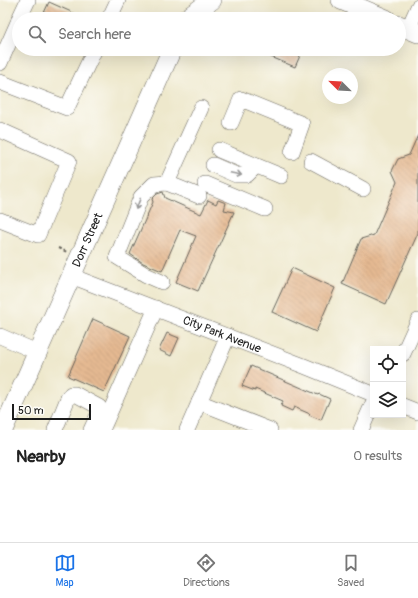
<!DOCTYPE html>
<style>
:root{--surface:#fff;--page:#f2f2f2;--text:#222;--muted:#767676;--line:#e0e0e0;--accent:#1a73e8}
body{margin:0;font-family:Pangolin,sans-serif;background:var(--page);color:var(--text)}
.controls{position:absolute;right:12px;bottom:12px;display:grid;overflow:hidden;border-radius:0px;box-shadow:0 4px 16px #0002}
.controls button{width:36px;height:36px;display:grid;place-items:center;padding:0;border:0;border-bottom:1px solid var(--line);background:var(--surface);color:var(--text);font:20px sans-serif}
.compass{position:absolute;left:322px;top:68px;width:36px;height:36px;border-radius:50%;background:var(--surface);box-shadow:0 4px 16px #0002;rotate:294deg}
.scale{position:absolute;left:12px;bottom:10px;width:79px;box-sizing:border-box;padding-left:4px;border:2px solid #1c1c1c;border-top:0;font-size:11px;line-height:14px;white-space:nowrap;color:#1c1c1c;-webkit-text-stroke:3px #fdfcf7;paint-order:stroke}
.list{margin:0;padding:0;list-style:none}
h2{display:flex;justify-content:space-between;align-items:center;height:52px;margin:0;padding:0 16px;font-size:17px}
h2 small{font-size:13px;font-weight:400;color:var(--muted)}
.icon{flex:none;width:22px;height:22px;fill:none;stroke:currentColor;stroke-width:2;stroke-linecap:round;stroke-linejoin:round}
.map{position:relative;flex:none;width:418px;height:430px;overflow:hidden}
.search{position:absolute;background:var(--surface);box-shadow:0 4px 16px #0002;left:12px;right:12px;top:12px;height:44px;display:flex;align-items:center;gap:10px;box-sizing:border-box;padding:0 14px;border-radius:22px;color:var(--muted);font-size:15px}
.sheet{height:112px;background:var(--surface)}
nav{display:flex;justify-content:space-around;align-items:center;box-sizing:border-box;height:56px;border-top:1px solid var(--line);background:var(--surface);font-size:11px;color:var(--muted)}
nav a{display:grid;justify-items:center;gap:2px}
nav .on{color:var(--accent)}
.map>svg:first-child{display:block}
.building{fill:url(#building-back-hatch)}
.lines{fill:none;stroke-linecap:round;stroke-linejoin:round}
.minor-casing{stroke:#66635a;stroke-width:16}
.major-casing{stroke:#66635a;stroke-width:20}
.path{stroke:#66635a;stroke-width:2;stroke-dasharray:3 3;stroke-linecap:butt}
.minor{stroke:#fff;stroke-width:15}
.major{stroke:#fff;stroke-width:19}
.oneway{stroke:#999}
.labels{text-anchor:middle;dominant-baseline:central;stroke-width:3.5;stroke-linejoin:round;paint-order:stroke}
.street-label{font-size:12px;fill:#1c1c1c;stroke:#fdfcf7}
</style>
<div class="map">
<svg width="418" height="430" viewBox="0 0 418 430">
<defs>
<pattern id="building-back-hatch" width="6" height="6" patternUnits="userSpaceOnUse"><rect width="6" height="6" fill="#e5b992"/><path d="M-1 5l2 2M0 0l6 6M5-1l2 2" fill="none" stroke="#c49e7d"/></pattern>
</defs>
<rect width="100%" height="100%" fill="#fdfcf7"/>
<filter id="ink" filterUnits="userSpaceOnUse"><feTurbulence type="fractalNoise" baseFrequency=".025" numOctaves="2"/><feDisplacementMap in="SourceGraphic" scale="8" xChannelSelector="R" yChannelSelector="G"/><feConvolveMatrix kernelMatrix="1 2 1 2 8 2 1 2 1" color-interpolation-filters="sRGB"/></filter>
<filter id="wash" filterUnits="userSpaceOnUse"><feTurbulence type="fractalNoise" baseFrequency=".012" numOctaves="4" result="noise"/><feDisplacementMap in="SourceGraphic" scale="16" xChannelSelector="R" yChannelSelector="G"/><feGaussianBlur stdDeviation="0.9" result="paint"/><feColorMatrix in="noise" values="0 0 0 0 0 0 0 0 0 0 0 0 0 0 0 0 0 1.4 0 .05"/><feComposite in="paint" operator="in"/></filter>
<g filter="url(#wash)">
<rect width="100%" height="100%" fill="#eee8cc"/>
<g id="blocks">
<path class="building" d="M49 2 87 19H52L43 15Z
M252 49H303L295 67Z
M418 135V233L386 304 342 284 361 239 374 235 397 182 392 171 398 159 409 155Z
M163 192 165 198 201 214 208 200 216 204 218 200 226 203 224 210 234 212 198 291 176 282 196 236 180 230 162 271 143 263 130 254 153 202 152 199 157 194Z
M292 268 335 288 316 332 272 312Z
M93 319 130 336 104 392 68 376Z
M167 333 179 338 171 356 159 350Z
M251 366 318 395 319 394 330 399 321 420 309 415 310 414 294 407 292 411 281 406 283 401 255 389V391L242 386Z"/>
</g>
</g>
<g filter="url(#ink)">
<use href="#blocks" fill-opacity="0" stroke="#66635a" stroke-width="1"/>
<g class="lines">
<defs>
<g id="minor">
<path d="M19 19 28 0"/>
<path d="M109 19 118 0"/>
<path d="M408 29 418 7"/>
<path d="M0 63 19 20"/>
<path d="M0 82 67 108 95 49"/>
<path d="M231 123 241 99 302 124 292 152"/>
<path d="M0 130 69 161 38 235 0 220"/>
<path d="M219 150 281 176"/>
<path d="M311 161 363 189"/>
<path d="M213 165 236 175H247L256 166"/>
<path d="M205 184 265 209"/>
<path d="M199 196 167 183 201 108"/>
<path id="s1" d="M71 276 304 366 373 394"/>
<path d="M162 282 146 275 117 257 141 197 154 184 167 183"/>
<path d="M0 336 37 352"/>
<path d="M403 354 418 321"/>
<path d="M199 402 270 430"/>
<path d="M403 406 418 412"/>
<path d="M55 430 68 398 71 394H75L99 407V413L91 430"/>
<path d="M102 430 156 308"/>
<path d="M187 430 228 336"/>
<path d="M361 430 373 403"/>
</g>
<g id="major">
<path d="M341 0 386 19"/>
<path d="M186 19 212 0"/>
<path d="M399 25 418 33"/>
<path id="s2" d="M3 430 172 49"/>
</g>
</defs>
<use href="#minor" class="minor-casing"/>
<use href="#major" class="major-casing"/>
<path class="path" d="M58 248 67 252"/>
<use href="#minor" class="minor"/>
<use href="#major" class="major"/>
</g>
<defs><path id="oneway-shaft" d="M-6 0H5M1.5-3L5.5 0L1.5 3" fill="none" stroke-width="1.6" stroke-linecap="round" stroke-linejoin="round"/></defs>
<g class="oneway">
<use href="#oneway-shaft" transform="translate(236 174) rotate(12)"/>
<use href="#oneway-shaft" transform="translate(138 204) rotate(112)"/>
</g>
</g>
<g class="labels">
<g class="street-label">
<text stroke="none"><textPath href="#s2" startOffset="208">Dorr Street</textPath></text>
<text stroke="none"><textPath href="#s1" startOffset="162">City Park Avenue</textPath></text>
</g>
</g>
</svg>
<div class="controls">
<button><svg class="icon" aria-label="locate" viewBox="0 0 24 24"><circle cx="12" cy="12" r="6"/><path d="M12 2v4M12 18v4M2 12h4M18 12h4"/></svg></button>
<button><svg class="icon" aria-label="layers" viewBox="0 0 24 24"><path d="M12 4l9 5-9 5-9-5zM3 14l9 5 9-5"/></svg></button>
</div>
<svg class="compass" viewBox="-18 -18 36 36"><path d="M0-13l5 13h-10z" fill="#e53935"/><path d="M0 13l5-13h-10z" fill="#767676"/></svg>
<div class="scale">50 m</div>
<div class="search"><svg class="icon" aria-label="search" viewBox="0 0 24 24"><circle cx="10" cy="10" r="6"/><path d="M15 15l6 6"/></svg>Search here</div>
</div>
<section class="sheet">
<h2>Nearby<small>0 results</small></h2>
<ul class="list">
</ul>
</section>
<nav>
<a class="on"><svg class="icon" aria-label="map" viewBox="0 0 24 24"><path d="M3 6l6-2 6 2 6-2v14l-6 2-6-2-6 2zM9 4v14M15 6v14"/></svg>Map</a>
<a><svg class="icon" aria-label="directions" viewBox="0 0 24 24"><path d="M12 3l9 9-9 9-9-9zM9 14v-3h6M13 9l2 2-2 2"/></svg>Directions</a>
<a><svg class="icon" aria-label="saved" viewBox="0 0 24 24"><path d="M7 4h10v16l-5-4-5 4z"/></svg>Saved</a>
</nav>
